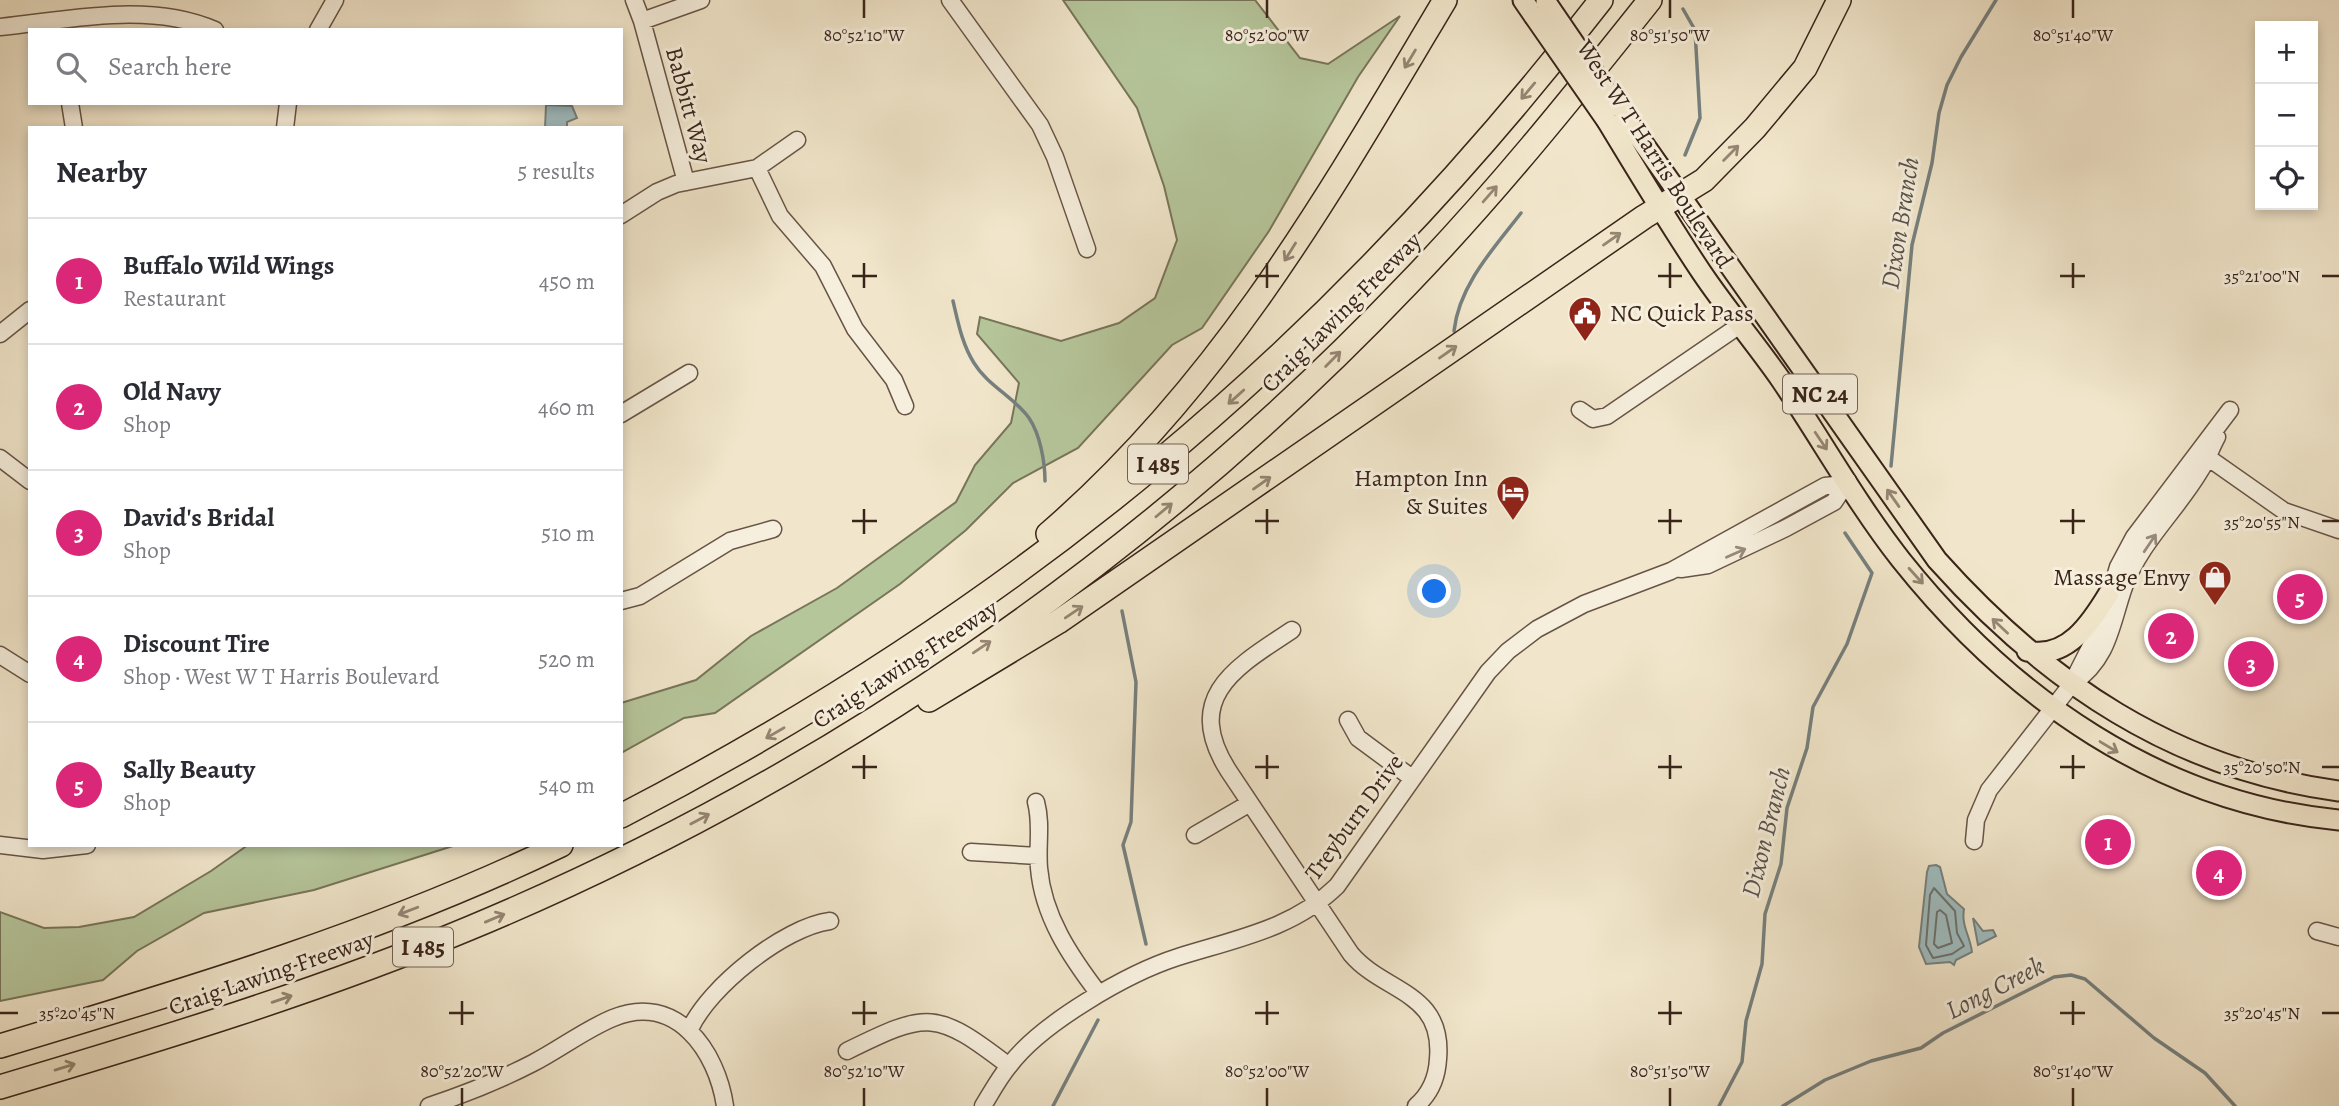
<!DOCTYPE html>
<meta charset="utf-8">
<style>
:root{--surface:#fff;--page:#f7f7f7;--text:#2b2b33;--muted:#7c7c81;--line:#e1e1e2;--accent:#db2777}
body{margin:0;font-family:Alegreya,serif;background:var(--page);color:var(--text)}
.controls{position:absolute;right:21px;top:21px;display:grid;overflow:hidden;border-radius:0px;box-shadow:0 4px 10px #0003}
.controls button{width:63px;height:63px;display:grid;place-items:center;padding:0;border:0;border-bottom:2px solid var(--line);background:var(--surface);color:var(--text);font:35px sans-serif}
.you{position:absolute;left:1435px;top:592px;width:24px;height:24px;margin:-18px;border:5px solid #fff;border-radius:50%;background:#1a73e8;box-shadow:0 0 0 10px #1a73e833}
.badge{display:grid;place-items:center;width:46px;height:46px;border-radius:50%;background:var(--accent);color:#fff;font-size:23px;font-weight:700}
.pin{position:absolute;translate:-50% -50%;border:4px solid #fff;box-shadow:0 2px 7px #0006}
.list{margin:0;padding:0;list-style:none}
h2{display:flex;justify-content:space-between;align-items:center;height:91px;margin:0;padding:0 28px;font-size:30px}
h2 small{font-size:23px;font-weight:400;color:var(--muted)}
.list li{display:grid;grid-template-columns:46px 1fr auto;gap:21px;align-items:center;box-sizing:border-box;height:126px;padding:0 28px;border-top:2px solid var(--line)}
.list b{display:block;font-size:26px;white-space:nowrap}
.list p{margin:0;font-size:23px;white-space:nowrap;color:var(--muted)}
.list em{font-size:23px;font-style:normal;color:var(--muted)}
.icon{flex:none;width:38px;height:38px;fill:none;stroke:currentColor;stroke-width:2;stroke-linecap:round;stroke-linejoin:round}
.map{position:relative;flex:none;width:2339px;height:1106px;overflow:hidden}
.search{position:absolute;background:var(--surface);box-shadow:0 4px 10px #0003;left:28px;top:28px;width:595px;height:77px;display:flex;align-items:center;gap:18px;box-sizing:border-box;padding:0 24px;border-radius:0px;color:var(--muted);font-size:26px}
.panel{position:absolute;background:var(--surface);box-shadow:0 4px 10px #0003;left:28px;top:126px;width:595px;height:721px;border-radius:0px}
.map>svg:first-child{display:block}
.green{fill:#b6c69b;stroke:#78755a;stroke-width:2}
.water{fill:#9fbdc1;stroke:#76807e;stroke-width:2}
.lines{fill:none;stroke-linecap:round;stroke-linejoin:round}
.shore{stroke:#6c706e;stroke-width:2}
.stream{stroke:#76807e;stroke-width:3.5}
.minor-casing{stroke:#675446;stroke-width:19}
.major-casing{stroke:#39241a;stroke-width:23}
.highway-casing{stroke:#39241a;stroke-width:26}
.minor{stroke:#f6efdd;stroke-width:16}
.major{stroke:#f1e6cb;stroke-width:19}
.highway{stroke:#f1e6cb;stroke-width:23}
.major-bridge-casing{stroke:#39241a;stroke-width:23;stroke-linecap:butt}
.major-bridge{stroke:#f1e6cb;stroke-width:19}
.oneway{stroke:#958572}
.oneway2{stroke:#988a7c}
.ticks{fill:none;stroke:#39241a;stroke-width:2.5}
.labels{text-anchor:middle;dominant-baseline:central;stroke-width:6;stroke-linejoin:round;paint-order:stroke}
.shield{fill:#f6efdd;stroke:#726154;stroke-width:2}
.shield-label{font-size:23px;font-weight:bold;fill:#39241a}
.street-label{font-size:24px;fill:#39241a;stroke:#f6efdd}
.poi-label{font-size:24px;fill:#39241a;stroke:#f6efdd;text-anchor:end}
.water-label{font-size:26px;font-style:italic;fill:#58524c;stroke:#f6efdd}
.ticks-label{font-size:18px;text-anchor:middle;fill:#39241a;stroke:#f6efdd;stroke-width:6;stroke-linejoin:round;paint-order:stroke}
</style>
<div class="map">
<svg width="2339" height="1106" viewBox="0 0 2339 1106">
<rect width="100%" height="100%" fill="#f1e6cb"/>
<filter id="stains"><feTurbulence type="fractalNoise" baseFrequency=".00286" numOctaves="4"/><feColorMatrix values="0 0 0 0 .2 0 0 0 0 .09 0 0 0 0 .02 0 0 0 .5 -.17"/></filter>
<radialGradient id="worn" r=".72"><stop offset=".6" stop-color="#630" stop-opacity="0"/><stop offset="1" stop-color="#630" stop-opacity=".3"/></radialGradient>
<path class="green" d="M1063 0H1255L1300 58 1328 64 1400 16 1358 77 1269 231 1202 328 1172 345 1078 448 1013 483 966 530 900 584 715 713 684 718 621 753V703L696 680 751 636 837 588 956 502 975 465 1011 423 1019 383 977 334 980 317 1061 341 1119 323 1155 298 1177 240 1164 186 1137 108Z
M248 845H456L314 890 204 913 137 951 103 980 0 1001V912L44 928 79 927 134 917 211 871Z"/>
<path class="water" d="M546 105 572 106 577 118 567 122V128H545Z
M1936 865 1940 867 1947 894 1964 909C1961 925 1970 936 1972 952L1956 960 1954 965 1950 962 1926 964 1919 947 1927 872 1929 866Z
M1973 918 1983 931 1993 930 1996 936 1978 945Z"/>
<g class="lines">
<path class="shore" d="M1934 888 1955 911 1957 933 1964 946 1952 954 1933 958 1926 945 1930 895Z
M1940 910 1946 915 1952 943 1938 948 1934 944 1937 912Z"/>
<path class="stream" d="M1683 9 1695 30 1700 118 1685 155
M953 301C958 322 962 344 974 363 988 386 1014 397 1029 418 1040 434 1045 462 1045 481
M1454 331C1459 285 1494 248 1521 213
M1891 466 1912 245 1932 163 1939 113 1947 85 1961 57 1996 0
M1122 611 1136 682 1131 822 1123 845 1146 944
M1053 1106 1098 1020
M1719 1106 1742 1062 1746 1021 1762 964 1765 914 1781 864 1787 808 1807 748 1813 707 1847 644 1872 573 1845 533
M1783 1106 1825 1080 1871 1061 1921 1048 1943 1033 2054 977 2071 975 2085 979 2154 1038 2205 1073 2235 1106"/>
<defs>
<path id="minor" d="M634 0 642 21 686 182
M950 0 1040 125 1055 157 1087 249
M642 21 701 0
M0 27C69 20 149 1 215 30
M318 30 335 0
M70 103 74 128
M285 128 288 103
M757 168 780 216 823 266 855 329 894 380 905 406
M621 215 657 192 676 184 757 168 797 140
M0 334 30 310
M1580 410 1593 419 1607 416 1740 325
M621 414 689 373
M2200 452 2284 511 2339 530
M0 458 30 481
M1681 569 1708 565 1786 528 1834 502 1848 481
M621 601 640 596 730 541 773 529
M1292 630C1236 667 1182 697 1228 770L1351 954C1384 993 1444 991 1438 1059 1437 1077 1430 1094 1416 1106
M0 655 30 674
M2073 683C2109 659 2111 624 2124 587 2139 544 2177 510 2200 471 2207 460 2211 448 2217 437
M1348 720 1358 738 1412 778
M1036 802C1042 824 1037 845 1039 868 1043 916 1070 956 1099 994
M1195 835 1250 803
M1974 841 1976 820 1989 790 2071 685 2100 628 2118 567 2134 537 2230 410
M0 845 43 850 87 845
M971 852 1038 856
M2317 931 2339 937
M690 1029C709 987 784 927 830 921
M847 1051C928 1011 936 1010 1009 1066
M429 1106C465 1094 500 1080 533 1063 560 1049 586 1029 613 1018 676 992 717 1051 725 1106
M983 1106C991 1093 999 1078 1009 1066 1041 1023 1128 973 1178 957 1235 939 1293 929 1337 886L1488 672 1508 651 1537 629 1584 604 1671 571 1825 486 1844 484"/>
<path id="major" d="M1523 0 1534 16
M1617 106 1937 560C2046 682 2174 769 2339 791
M1607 121C1638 172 1669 224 1702 273 1727 310 1756 344 1781 380 1821 439 1857 504 1901 560 2011 698 2160 803 2339 820
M2027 651C2067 660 2091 623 2109 593"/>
<path id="highway" d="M1048 534C1222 384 1329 195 1445 0
M929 700 1058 622 1644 217 1704 180 1755 128 1805 68 1839 0
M621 816C1015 612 1330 351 1601 0
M0 1046C190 989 381 932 561 845
M0 1087C158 1040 317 992 470 928 821 782 1145 560 1407 285 1494 195 1572 98 1650 0"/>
</defs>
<use href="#minor" class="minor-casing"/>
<use href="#major" class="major-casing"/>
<use href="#highway" class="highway-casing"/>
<use href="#minor" class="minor"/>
<use href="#major" class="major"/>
<use href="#highway" class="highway"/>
<defs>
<path id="major-bridge" d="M1546 2 1617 106
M1534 16 1607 121"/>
</defs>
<use href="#major-bridge" class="major-bridge-casing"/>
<use href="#major-bridge" class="major-bridge"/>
</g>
<defs><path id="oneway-shaft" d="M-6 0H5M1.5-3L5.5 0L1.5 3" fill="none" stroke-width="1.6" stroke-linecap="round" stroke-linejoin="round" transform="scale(1.75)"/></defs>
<g class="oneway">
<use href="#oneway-shaft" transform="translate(1410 59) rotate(121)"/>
<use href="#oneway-shaft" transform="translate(1528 91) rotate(130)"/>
<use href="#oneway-shaft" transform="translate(1731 153) rotate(-45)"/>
<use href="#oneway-shaft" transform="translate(1490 194) rotate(-49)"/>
<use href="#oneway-shaft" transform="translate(1612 239) rotate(-35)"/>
<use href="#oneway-shaft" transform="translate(1290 252) rotate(122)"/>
<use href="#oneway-shaft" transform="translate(1448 352) rotate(-35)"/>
<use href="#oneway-shaft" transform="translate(1333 359) rotate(-45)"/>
<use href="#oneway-shaft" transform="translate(1236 397) rotate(138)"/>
<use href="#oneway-shaft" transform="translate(1821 441) rotate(56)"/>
<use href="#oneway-shaft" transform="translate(1262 483) rotate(-35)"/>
<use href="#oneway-shaft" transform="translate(1893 498) rotate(-125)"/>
<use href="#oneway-shaft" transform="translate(1164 510) rotate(-40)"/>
<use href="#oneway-shaft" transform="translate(1916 576) rotate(48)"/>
<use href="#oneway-shaft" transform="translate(1074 612) rotate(-34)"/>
<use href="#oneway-shaft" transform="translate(2000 626) rotate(-137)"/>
<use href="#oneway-shaft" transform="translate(982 647) rotate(-34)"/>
<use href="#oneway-shaft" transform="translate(775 733) rotate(150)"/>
<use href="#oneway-shaft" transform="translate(2109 747) rotate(31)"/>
<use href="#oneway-shaft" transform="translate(700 819) rotate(-28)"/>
<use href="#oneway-shaft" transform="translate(408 911) rotate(159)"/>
<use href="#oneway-shaft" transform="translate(495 918) rotate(-23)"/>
<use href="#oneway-shaft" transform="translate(282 999) rotate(-19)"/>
<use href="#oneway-shaft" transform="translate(65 1067) rotate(-17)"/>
</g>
<g class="oneway2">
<use href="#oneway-shaft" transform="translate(2150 543) rotate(-56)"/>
<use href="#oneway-shaft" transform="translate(1736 553) rotate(-24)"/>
</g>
<path class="ticks" d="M864 0V18M1267 0V18M1670 0V18M2073 0V18M864 263V288M1267 263V288M1670 263V288M2073 263V288M852 276H877M1255 276H1279M1658 276H1682M2060 276H2085M2322 276H2339M864 509V534M1267 509V534M1670 509V534M2073 509V534M852 521H877M1255 521H1279M1658 521H1682M2060 521H2085M2322 521H2339M864 755V779M1267 755V779M1670 755V779M2073 755V779M852 767H877M1255 767H1279M1658 767H1682M2060 767H2085M2322 767H2339M462 1001V1025M864 1001V1025M1267 1001V1025M1670 1001V1025M2073 1001V1025M0 1013H18M449 1013H474M852 1013H877M1255 1013H1279M1658 1013H1682M2060 1013H2085M2322 1013H2339M462 1088V1106M864 1088V1106M1267 1088V1106M1670 1088V1106M2073 1088V1106"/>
<defs>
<symbol id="civic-pin" viewBox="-11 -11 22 30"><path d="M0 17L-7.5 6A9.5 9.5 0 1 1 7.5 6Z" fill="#8f2418" stroke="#f6efdd"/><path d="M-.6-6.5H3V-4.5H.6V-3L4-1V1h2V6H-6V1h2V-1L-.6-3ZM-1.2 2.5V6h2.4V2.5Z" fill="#fff"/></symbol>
<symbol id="hotel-pin" viewBox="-11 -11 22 30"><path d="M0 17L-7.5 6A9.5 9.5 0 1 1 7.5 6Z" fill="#8f2418" stroke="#f6efdd"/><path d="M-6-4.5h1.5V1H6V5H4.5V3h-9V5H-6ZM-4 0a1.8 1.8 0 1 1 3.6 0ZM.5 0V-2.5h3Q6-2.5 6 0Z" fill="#fff"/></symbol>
<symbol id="shop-pin" viewBox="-11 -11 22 30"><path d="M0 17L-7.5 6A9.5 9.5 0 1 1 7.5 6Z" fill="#8f2418" stroke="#f6efdd"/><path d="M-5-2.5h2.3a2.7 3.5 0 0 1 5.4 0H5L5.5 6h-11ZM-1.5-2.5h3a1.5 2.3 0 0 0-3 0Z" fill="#fff"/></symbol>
</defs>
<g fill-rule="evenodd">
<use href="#civic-pin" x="1566" y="294" width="38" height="52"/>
<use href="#hotel-pin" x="1494" y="473" width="38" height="52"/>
<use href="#shop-pin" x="2196" y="558" width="38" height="52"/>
</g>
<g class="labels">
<g class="shield">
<rect x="1783" y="374.5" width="74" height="39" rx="5"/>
<rect x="1128" y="444.5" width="60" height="39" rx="5"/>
<rect x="393" y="927.5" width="60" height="39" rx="5"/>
</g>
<g class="shield-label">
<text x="1820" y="394">NC 24</text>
<text x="1158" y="464">I 485</text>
<text x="423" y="947">I 485</text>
</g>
<g class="street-label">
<text transform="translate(689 105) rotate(75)">Babbitt Way</text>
<text transform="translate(1655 154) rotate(57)">West W T Harris Boulevard</text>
<text transform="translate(1341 312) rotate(-45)">Craig Lawing Freeway</text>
<text transform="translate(905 664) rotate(-33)">Craig Lawing Freeway</text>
<text transform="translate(1354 817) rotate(-54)">Treyburn Drive</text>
<text transform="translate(271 973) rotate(-19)">Craig Lawing Freeway</text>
</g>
<g class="poi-label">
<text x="1610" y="313" text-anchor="start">NC Quick Pass</text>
<text x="1488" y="478">Hampton Inn<tspan x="1488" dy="28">&amp; Suites</tspan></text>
<text x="2190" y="577">Massage Envy</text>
</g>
<g class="water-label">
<text transform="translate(1900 223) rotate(-81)">Dixon Branch</text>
<text transform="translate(1766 832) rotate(-76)">Dixon Branch</text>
<text transform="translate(1995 988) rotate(-27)">Long Creek</text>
</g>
</g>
<g class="ticks-label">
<text x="864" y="41">80°52'10"W</text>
<text x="1267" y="41">80°52'00"W</text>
<text x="1670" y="41">80°51'50"W</text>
<text x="2073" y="41">80°51'40"W</text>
<text x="2262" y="282">35°21'00"N</text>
<text x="2262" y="528">35°20'55"N</text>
<text x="2262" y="773">35°20'50"N</text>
<text x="77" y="1019">35°20'45"N</text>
<text x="2262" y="1019">35°20'45"N</text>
<text x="462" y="1077">80°52'20"W</text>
<text x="864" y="1077">80°52'10"W</text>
<text x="1267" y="1077">80°52'00"W</text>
<text x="1670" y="1077">80°51'50"W</text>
<text x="2073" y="1077">80°51'40"W</text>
</g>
<rect width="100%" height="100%" filter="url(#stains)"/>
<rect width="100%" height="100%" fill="url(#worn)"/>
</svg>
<div class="controls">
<button>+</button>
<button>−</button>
<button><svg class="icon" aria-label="locate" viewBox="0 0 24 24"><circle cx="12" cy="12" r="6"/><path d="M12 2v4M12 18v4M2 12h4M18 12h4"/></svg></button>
</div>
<div class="you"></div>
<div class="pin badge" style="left:2108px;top:842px">1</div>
<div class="pin badge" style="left:2171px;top:636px">2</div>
<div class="pin badge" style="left:2251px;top:664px">3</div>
<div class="pin badge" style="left:2219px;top:873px">4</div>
<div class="pin badge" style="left:2300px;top:597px">5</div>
<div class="search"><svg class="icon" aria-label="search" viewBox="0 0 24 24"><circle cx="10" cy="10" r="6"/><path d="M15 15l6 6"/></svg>Search here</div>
<section class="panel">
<h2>Nearby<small>5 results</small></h2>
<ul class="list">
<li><span class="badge">1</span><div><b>Buffalo Wild Wings</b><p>Restaurant</p></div><em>450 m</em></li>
<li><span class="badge">2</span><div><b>Old Navy</b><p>Shop</p></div><em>460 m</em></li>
<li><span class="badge">3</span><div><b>David's Bridal</b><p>Shop</p></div><em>510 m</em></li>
<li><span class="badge">4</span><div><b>Discount Tire</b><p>Shop · West W T Harris Boulevard</p></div><em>520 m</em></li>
<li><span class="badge">5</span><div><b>Sally Beauty</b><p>Shop</p></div><em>540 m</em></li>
</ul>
</section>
</div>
